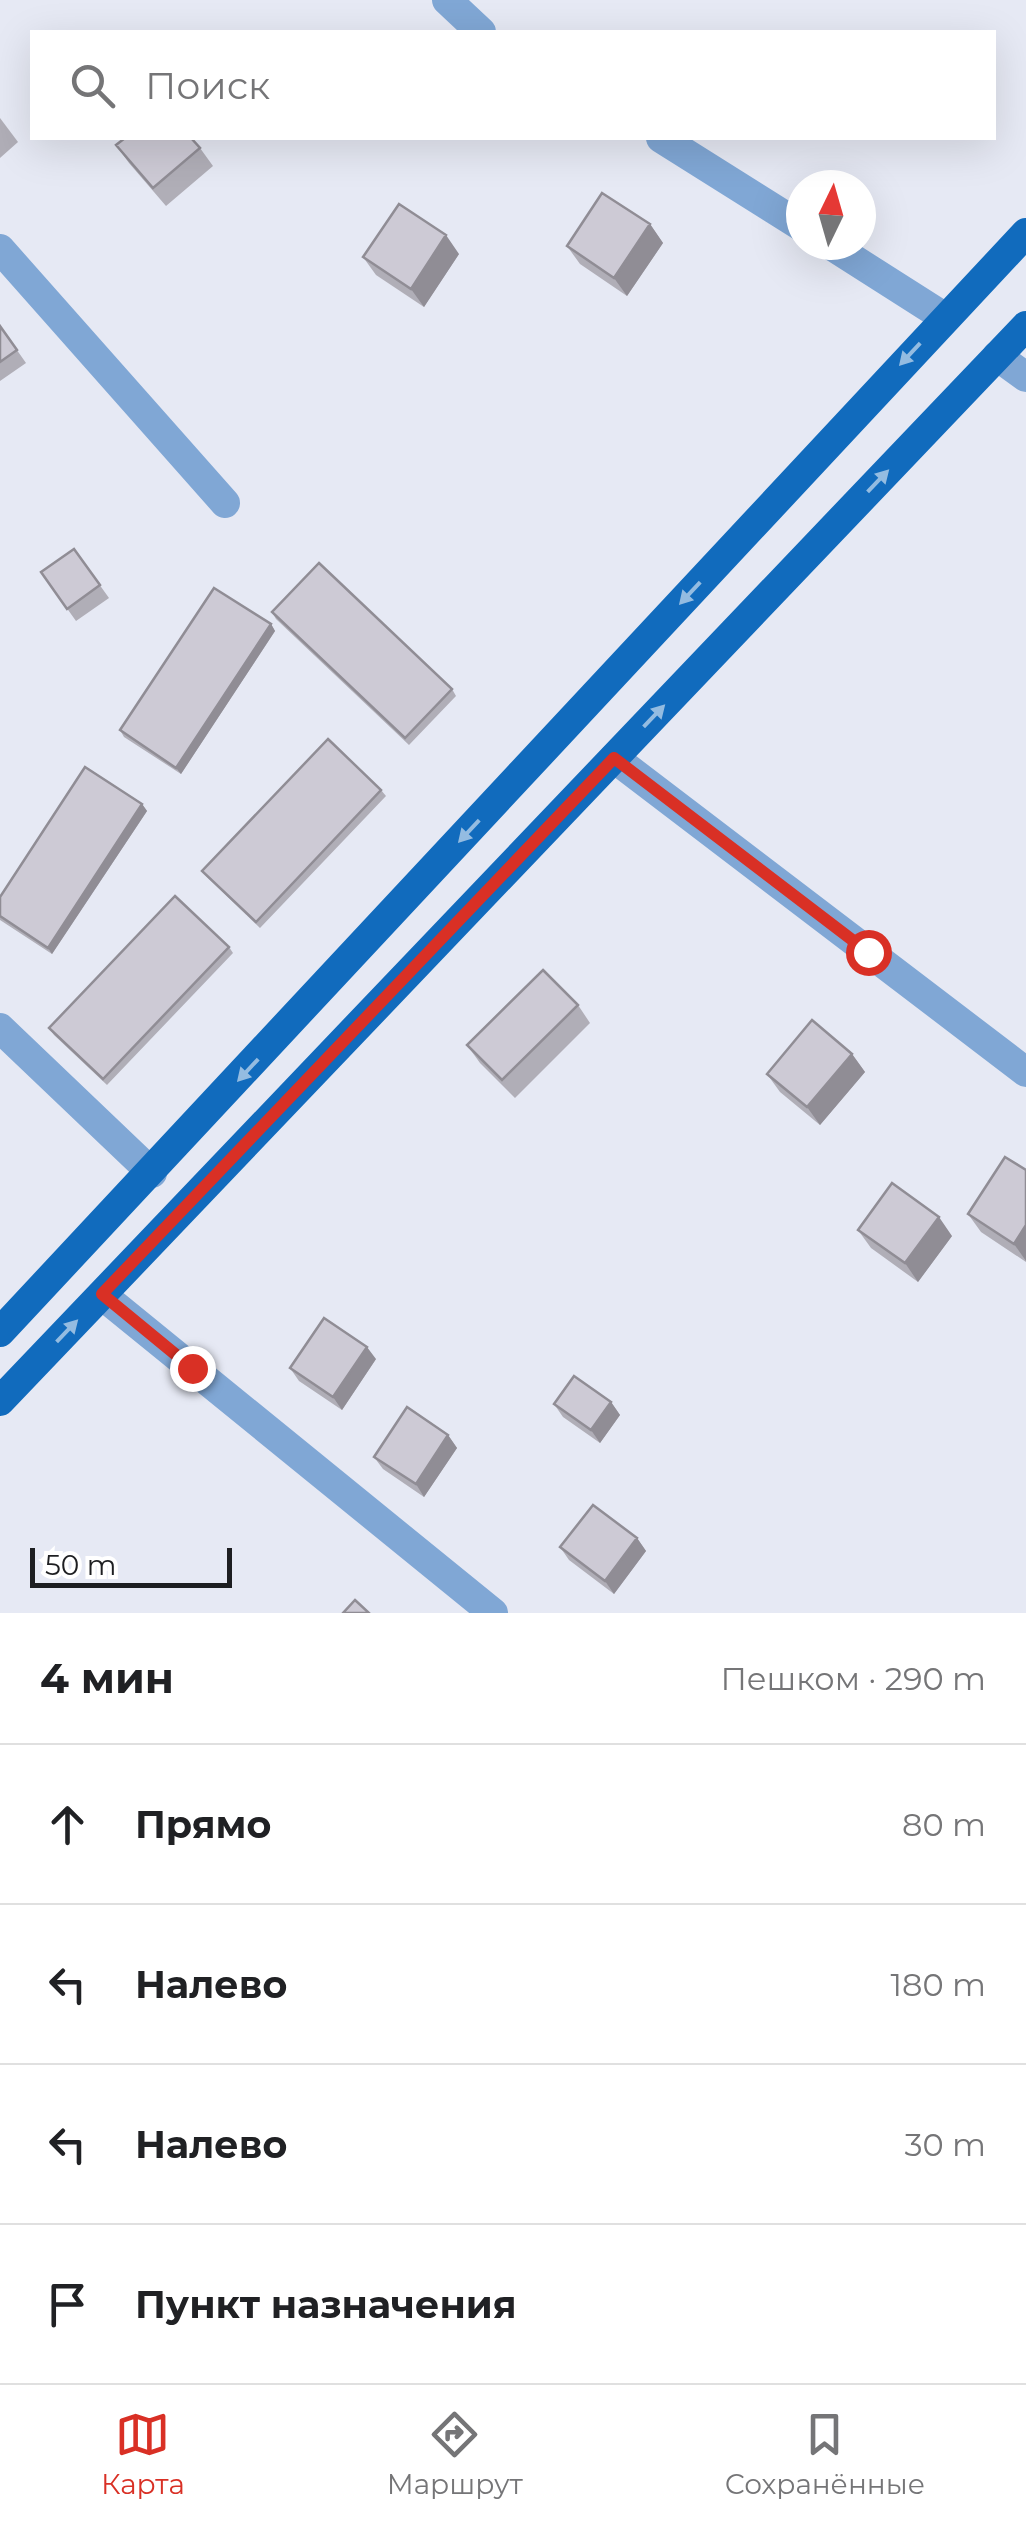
<!DOCTYPE html>
<html lang="ru">
<meta charset="utf-8">
<style>
:root{--surface:#fff;--page:#f6f6f6;--text:#202124;--muted:#757577;--line:#e0e0e0;--accent:#d93025}
body{margin:0;font-family:Montserrat,sans-serif;background:var(--page);color:var(--text)}
.compass{position:absolute;left:786px;top:170px;width:90px;height:90px;border-radius:50%;background:var(--surface);box-shadow:0 10px 40px #0002;rotate:5deg}
.scale{position:absolute;left:30px;bottom:25px;width:202px;box-sizing:border-box;padding-left:10px;border:5px solid #1d1e21;border-top:0;font-size:28px;line-height:35px;white-space:nowrap;color:#1d1e21;-webkit-text-stroke:8px #fff;paint-order:stroke}
.stop{position:absolute;width:30px;height:30px;margin:-22px;border:8px solid #d93025;border-radius:50%;background:#fff}
.stop.end{background:#d93025;border-color:#fff;box-shadow:0 2px 10px #0008}
.list{margin:0;padding:0;list-style:none}
h2{display:flex;justify-content:space-between;align-items:center;height:130px;margin:0;padding:0 40px;font-size:42px}
h2 small{font-size:32px;font-weight:400;color:var(--muted)}
.list li{display:grid;grid-template-columns:65px 1fr auto;gap:30px;align-items:center;box-sizing:border-box;height:160px;padding:0 40px;border-top:2px solid var(--line)}
.list b{display:block;font-size:38px;white-space:nowrap}
.list em{font-size:32px;font-style:normal;color:var(--muted)}
.icon{flex:none;width:55px;height:55px;fill:none;stroke:currentColor;stroke-width:2;stroke-linecap:round;stroke-linejoin:round}
.map{position:relative;flex:none;width:1026px;height:1613px;overflow:hidden}
.search{position:absolute;background:var(--surface);box-shadow:0 10px 40px #0002;left:30px;right:30px;top:30px;height:110px;display:flex;align-items:center;gap:25px;box-sizing:border-box;padding:0 35px;border-radius:0px;color:var(--muted);font-size:38px}
.sheet{height:770px;background:var(--surface)}
nav{display:flex;justify-content:space-around;align-items:center;box-sizing:border-box;height:140px;border-top:2px solid var(--line);background:var(--surface);font-size:28px;color:var(--muted)}
nav a{display:grid;justify-items:center;gap:5px}
nav .on{color:var(--accent)}
.map>svg:first-child{display:block}
.lines{fill:none;stroke-linecap:round;stroke-linejoin:round}
.minor{stroke:#80a7d5;stroke-width:30}
.major{stroke:#116bbd;stroke-width:30}
.wall{fill:#b0aeb7}
.shaded-wall{fill:#908d95}
.building{fill:#cdcad5;stroke:#908d95;stroke-width:2.5}
.oneway{fill:#94bce1}
.route{stroke:#d93025;stroke-width:12}
</style>
<div class="map">
<svg width="1026" height="1613" viewBox="0 0 1026 1613">
<rect width="100%" height="100%" fill="#e6e9f4"/>
<g class="lines">
<path class="minor" d="M447 0 481 32
M661 138 801 226
M831 245 944 317
M0 249 225 503
M997 356 1026 377
M614 758 1026 1072
M0 1028 152 1173
M102 1295 493 1613"/>
<path class="major" d="M0 1332 1026 233
M0 1401 1026 326"/>
</g>
<path class="wall" d="M0 118 18 142 0 158Z
M116 145 200 148 213 166 166 206 129 163Z
M650 224 663 243 627 296 580 264 567 246Z
M459 254 424 307 376 275 363 257Z
M0 326 26 363 0 381Z
M74 549 109 598 76 621 41 572Z
M272 612 452 689 456 696 409 745 276 619Z
M271 624 275 631 181 774 124 737 120 730Z
M381 790 386 796 260 928 207 877 202 871Z
M142 804 147 811 52 954 0 920V897Z
M229 947 233 953 107 1085 54 1035 49 1028Z
M578 1005 590 1023 515 1098 480 1063 467 1045Z
M852 1054 865 1072 820 1125 780 1092 767 1074Z
M1026 1170V1262L981 1232 968 1214Z
M858 1230 952 1236 918 1282 871 1248Z
M376 1359 342 1410 299 1381 290 1368Z
M611 1402 620 1415 600 1443 563 1417 554 1404Z
M448 1435 457 1448 424 1497 383 1469 374 1457Z
M637 1538 646 1551 614 1594 569 1560 560 1547Z"/>
<path class="shaded-wall" d="M650 224 663 243 627 296 614 278Z
M446 235 459 254 424 307 411 289Z
M271 624 275 631 181 774 176 768Z
M142 804 147 811 52 954 48 948Z
M852 1054 865 1072 820 1125 807 1107Z
M939 1217 952 1236 918 1282 905 1263Z
M1026 1225V1261L1014 1244Z
M367 1347 376 1359 342 1410 333 1397Z
M611 1402 620 1415 600 1443 591 1430Z
M448 1435 457 1448 424 1497 416 1484Z
M637 1538 646 1551 614 1594 605 1581Z"/>
<path class="building" d="M125 138H191L200 148 153 188 116 145Z
M602 193 650 224 614 278 567 246Z
M399 204 446 235 411 289 363 257Z
M0 326 17 350 0 362Z
M74 549 100 585 67 609 41 572Z
M319 563 452 689 405 738 272 612Z
M214 588 271 624 176 768 120 730Z
M328 739 381 790 256 922 202 871Z
M85 767 142 804 48 948 0 916V897Z
M175 896 229 947 103 1079 49 1028Z
M543 970 578 1005 502 1080 467 1045Z
M812 1020 852 1054 807 1107 767 1074Z
M1005 1157 1026 1170V1225L1014 1244 968 1214Z
M892 1183 939 1217 905 1263 858 1230Z
M324 1318 367 1347 333 1397 290 1368Z
M574 1376 611 1402 591 1430 554 1404Z
M407 1407 448 1435 416 1484 374 1457Z
M593 1505 637 1538 605 1581 560 1547Z
M355 1600 369 1613H343Z"/>
<defs><path id="oneway-solid" d="M-6-.8H1V-3.2L6.5 0L1 3.2V.8H-6Z" transform="scale(2.5)"/></defs>
<g class="oneway">
<use href="#oneway-solid" transform="translate(910 354) rotate(133)"/>
<use href="#oneway-solid" transform="translate(878 481) rotate(-46)"/>
<use href="#oneway-solid" transform="translate(690 593) rotate(133)"/>
<use href="#oneway-solid" transform="translate(654 716) rotate(-46)"/>
<use href="#oneway-solid" transform="translate(469 831) rotate(133)"/>
<use href="#oneway-solid" transform="translate(248 1070) rotate(133)"/>
<use href="#oneway-solid" transform="translate(67 1331) rotate(-46)"/>
</g>
<g class="lines">
<path class="route" d="M192 1368 102 1294 614 758 868 952"/>
</g>
</svg>
<svg class="compass" viewBox="-18 -18 36 36"><path d="M0-13l5 13h-10z" fill="#e53935"/><path d="M0 13l5-13h-10z" fill="#757577"/></svg>
<div class="scale">50 m</div>
<div class="stop" style="left:868px;top:952px"></div>
<div class="stop end" style="left:192px;top:1368px"></div>
<div class="search"><svg class="icon" aria-label="search" viewBox="0 0 24 24"><circle cx="10" cy="10" r="6"/><path d="M15 15l6 6"/></svg>Поиск</div>
</div>
<section class="sheet">
<h2>4 мин<small>Пешком · 290 m</small></h2>
<ul class="list">
<li><svg class="icon" aria-label="ahead" viewBox="0 0 24 24"><path d="M12 20V5M6 11l6-6 6 6"/></svg><div><b>Прямо</b></div><em>80 m</em></li>
<li><svg class="icon" aria-label="left" viewBox="0 0 24 24"><path d="M17 20v-9H6M10 6l-5 5 5 5"/></svg><div><b>Налево</b></div><em>180 m</em></li>
<li><svg class="icon" aria-label="left" viewBox="0 0 24 24"><path d="M17 20v-9H6M10 6l-5 5 5 5"/></svg><div><b>Налево</b></div><em>30 m</em></li>
<li><svg class="icon" aria-label="arrive" viewBox="0 0 24 24"><path d="M6 21V4h12l-3 4 3 4H6"/></svg><div><b>Пункт назначения</b></div></li>
</ul>
</section>
<nav>
<a class="on"><svg class="icon" aria-label="map" viewBox="0 0 24 24"><path d="M3 6l6-2 6 2 6-2v14l-6 2-6-2-6 2zM9 4v14M15 6v14"/></svg>Карта</a>
<a><svg class="icon" aria-label="directions" viewBox="0 0 24 24"><path d="M12 3l9 9-9 9-9-9zM9 14v-3h6M13 9l2 2-2 2"/></svg>Маршрут</a>
<a><svg class="icon" aria-label="saved" viewBox="0 0 24 24"><path d="M7 4h10v16l-5-4-5 4z"/></svg>Сохранённые</a>
</nav>
